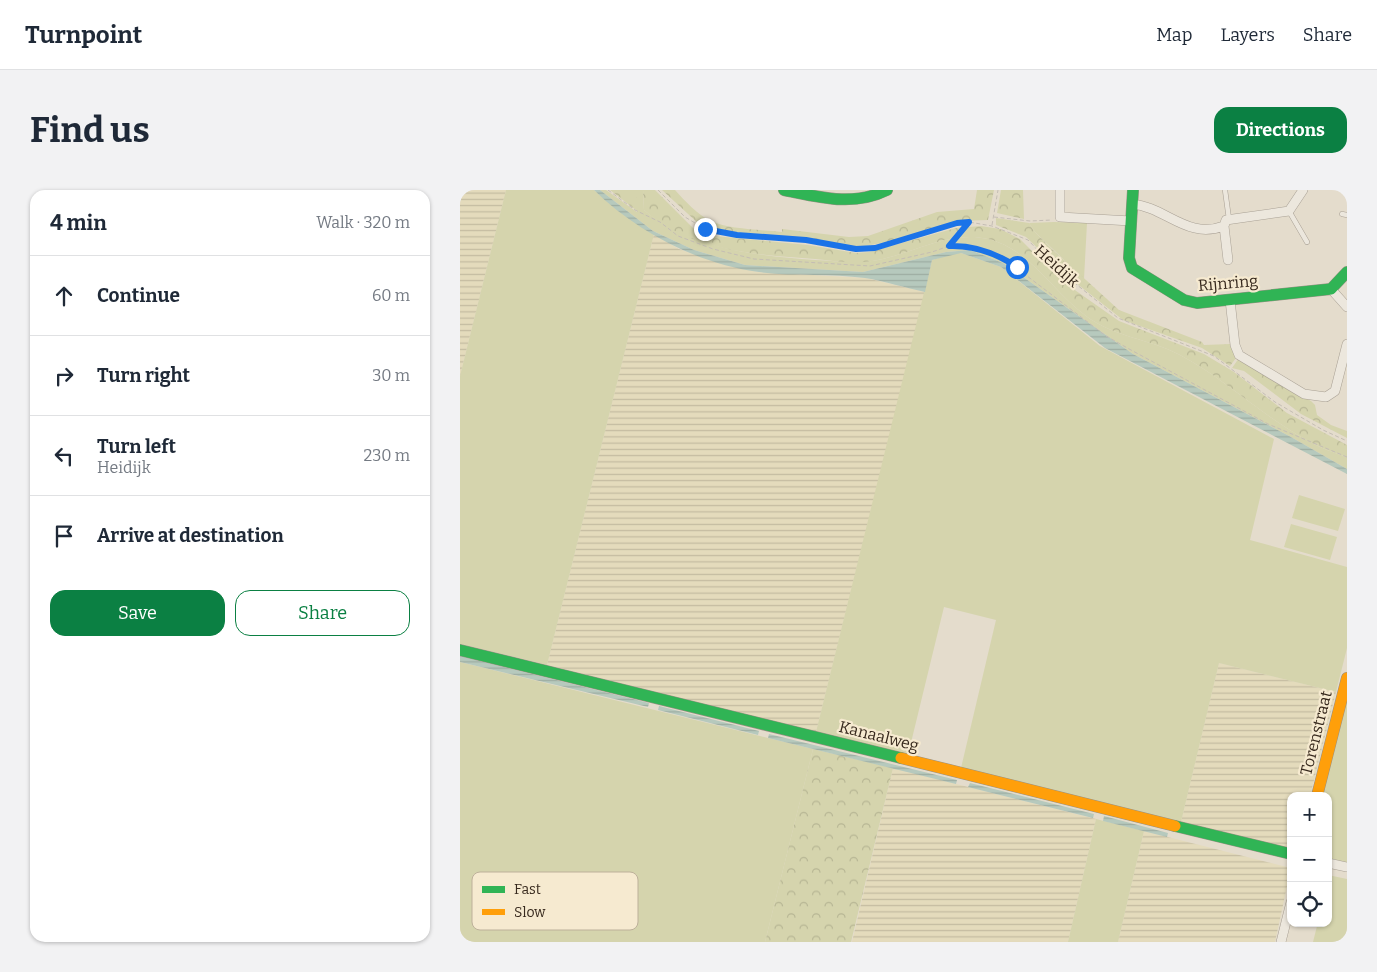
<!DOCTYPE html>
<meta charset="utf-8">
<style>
:root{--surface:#fff;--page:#f2f2f3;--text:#1f2937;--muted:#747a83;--line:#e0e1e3;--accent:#0b8043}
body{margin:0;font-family:Bitter,serif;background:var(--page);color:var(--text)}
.controls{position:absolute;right:15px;bottom:15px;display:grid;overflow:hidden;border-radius:10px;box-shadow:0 1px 4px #0004}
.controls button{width:45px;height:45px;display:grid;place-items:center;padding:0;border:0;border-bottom:1px solid var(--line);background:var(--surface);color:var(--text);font:25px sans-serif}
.stop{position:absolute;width:15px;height:15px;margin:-11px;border:4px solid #1a73e8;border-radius:50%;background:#fff}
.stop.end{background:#1a73e8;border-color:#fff;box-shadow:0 1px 5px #0008}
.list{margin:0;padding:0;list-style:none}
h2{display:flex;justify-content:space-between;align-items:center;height:65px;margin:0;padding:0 20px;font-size:21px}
h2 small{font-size:16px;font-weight:400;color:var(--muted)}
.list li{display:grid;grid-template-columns:32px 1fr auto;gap:15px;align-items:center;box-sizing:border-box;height:80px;padding:0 20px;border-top:1px solid var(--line)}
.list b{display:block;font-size:19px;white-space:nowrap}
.list p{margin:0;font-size:16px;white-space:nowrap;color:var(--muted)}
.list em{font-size:16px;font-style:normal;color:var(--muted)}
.actions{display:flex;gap:10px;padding:15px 20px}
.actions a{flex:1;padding:11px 0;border:1px solid var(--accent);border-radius:15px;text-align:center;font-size:18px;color:var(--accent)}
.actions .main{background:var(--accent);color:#fff}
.icon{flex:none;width:28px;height:28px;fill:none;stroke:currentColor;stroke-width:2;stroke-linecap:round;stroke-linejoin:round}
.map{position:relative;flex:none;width:887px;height:752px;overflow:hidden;border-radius:15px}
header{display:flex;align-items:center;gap:30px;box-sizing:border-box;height:70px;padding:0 25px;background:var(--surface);border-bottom:1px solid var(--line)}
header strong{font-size:24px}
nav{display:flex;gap:28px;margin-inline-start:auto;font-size:18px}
.intro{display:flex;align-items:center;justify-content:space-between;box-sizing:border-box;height:120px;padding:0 30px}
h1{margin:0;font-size:35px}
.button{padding:12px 22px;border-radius:15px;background:var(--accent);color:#fff;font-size:18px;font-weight:700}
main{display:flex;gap:30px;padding:0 30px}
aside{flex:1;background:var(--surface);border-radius:15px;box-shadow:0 1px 4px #0004}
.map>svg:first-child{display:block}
.farmland{fill:url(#farmland-rules)}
.grass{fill:#d5d4ad}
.forest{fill:url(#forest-crowns)}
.water{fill:url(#water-rules)}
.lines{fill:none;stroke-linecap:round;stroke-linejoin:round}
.lane-casing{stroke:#a9a195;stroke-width:5.5}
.street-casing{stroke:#a9a195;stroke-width:10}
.fast-casing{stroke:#999084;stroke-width:12}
.slow-casing{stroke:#999084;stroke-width:12}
.path{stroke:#c4bdb4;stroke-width:1;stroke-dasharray:4 2.5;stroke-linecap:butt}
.lane{stroke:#ece7dd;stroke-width:4.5}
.street{stroke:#ece7dd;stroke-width:9}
.fast{stroke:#30b455;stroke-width:11}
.slow{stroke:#ff9f0a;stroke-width:11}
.route{stroke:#1a73e8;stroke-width:6}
.labels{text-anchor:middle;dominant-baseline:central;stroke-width:4.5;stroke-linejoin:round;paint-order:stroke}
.street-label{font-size:16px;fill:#37291d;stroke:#f6ead0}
.key{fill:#f6ead0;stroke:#bdb09a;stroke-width:1}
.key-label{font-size:14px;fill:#37291d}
</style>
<header>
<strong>Turnpoint</strong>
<nav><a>Map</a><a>Layers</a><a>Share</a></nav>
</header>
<div class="intro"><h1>Find us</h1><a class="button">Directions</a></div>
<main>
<aside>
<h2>4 min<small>Walk · 320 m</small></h2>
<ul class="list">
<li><svg class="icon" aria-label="ahead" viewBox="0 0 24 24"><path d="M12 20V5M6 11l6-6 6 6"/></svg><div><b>Continue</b></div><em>60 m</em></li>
<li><svg class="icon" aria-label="right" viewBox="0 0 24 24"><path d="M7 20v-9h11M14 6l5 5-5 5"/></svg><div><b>Turn right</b></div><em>30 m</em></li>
<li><svg class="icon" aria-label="left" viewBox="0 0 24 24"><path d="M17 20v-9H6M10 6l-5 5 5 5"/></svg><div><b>Turn left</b><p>Heidijk</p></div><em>230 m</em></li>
<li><svg class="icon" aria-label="arrive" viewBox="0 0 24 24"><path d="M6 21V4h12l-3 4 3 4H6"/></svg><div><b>Arrive at destination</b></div></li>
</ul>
<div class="actions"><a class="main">Save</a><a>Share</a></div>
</aside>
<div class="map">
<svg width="887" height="752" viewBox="0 0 887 752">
<defs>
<pattern id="farmland-rules" width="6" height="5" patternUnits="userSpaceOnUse" patternTransform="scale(1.25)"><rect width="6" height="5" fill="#e4dbbc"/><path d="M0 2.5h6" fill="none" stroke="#c4bca1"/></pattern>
<pattern id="forest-crowns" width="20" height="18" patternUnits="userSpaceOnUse" patternTransform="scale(1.25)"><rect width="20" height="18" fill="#d5d4ad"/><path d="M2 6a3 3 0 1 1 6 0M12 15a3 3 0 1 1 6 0" fill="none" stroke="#b7b694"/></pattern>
<pattern id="water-rules" width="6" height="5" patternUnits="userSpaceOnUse" patternTransform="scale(1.25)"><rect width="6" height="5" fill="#b6c9bd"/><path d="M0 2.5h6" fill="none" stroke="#9dada2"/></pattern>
</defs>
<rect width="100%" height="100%" fill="#e4dccc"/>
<path class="farmland" d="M0 0H46L0 186Z
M194 44 219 59 256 72 298 82 406 88 465 102 356 542 87 475Z
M759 473 876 502 850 606H831V659L721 632Z
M433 578 636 629 608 752H392Z
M684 641 831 678 815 752H658Z"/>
<path class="grass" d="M46 0H134L163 24 194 44 87 475 0 454V186Z
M140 0H146L177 22V0H183L184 20C232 60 296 65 355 70 375 71 397 74 418 70 454 63 490 40 528 49 570 59 593 102 626 126 654 147 690 149 720 165 777 195 824 249 887 267V279L831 247 673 164 543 73 510 60 486 62 403 82 285 75 234 60 193 41Z
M594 32 627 33 624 89 575 42 569 33Z
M495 63H501L541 77 640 156 814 249 790 350 887 377V458L876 502 759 473 721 632 501 578 536 430 484 417 448 565 356 542 472 70Z
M839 305 885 319 878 341 832 328Z
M831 334 877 347 870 370 824 357Z
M0 472 353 559 305 752H0Z
M887 501V673L868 668V606H861Z
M636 629 684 641 658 752H608Z
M868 685 887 689V752H853L857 736 848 733H868Z"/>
<path class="forest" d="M150 0H177V21Z
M183 0H195L234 39 244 45 348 55 396 63 409 62 496 38 521 36 540 39 560 49 602 91 659 131 744 164 774 182 827 223 887 255V267C824 249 777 195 720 165 690 149 654 147 626 126 593 102 570 59 528 49 490 40 454 63 418 70 397 75 375 71 355 69 297 65 230 61 184 20Z
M202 0H215C225 11 238 25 251 31 267 39 303 40 322 42V39L389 47 408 46 477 22 514 19 517 0H534L528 30 499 31 427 52 400 57 332 47 251 40 240 35Z
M541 0H563L564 29 537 23Z
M536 28 569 33 575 42 593 60 659 120 742 152 744 155 770 154 776 168 770 176 742 158 663 130 602 82 566 47 536 35Z
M779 168 851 211 855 215 857 225 871 235 887 241V248L841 224 784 181 772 178Z
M353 559 433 578 391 752H305Z"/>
<path class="water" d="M134 0H140L193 41 234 60 285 75 403 82 486 62 510 60 543 73 673 164 831 247 887 279V284L645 158 541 77 501 63 472 70 465 102C445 98 425 91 405 88 370 83 334 87 299 82 238 74 177 42 134 0Z
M0 466 189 513 188 517 0 472Z
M199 516 299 541 298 545 198 520Z
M309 544 497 590 496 594 308 548Z
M510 593 634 624 633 628 508 597Z
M644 626 708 643 707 647 643 631Z"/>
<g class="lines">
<defs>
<path id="lane" d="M765 0 769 29
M829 21 847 52
M882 24 887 25"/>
<path id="street" d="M600 0V27L671 31
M672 14C706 17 727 50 764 36
M768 70 764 36 766 30 829 21 843 0
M871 99 887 117
M770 110 775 155 779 165 844 204 866 207 875 201 887 154
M868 673 887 677
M821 752 831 712"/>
<path id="fast" d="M324 0C359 7 393 17 427 0
M673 0 669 68 672 78 724 110 737 113 871 99 887 82
M0 460 441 568
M715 636 831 664"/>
<path id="slow" d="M441 568 715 636
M857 606 887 488"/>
</defs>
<use href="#lane" class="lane-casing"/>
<use href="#street" class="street-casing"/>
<use href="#fast" class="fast-casing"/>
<use href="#slow" class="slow-casing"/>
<path class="path" d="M148 0 175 20 200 32 218 46 253 59 294 69 410 76 472 62 489 56 515 58 546 70 646 146 671 160 808 234 887 267
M198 0 225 27 245 39 277 45 347 50 396 59 415 57 497 33 509 32 532 36 568 50 590 73 658 128 754 166 815 212 863 240 887 251
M534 27 570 31 592 30
M532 35 538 0
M489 56 509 32"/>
<use href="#lane" class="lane"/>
<use href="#street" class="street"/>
<use href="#fast" class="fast"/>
<use href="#slow" class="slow"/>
</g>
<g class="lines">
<path class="route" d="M245 39 277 45 346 50 396 59 415 58 497 33 509 32 489 56C514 55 536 63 557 77"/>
</g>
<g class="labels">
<g class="street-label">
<text transform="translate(597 76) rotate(42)">Heidijk</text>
<text transform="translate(768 93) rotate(-5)">Rijnring</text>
<text transform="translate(856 543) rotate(-76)">Torenstraat</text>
<text transform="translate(419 546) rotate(14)">Kanaalweg</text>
</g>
</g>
<rect x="12" y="682" width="166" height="58" rx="8" class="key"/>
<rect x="22" y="696" width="23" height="7" fill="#30b455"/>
<rect x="22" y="719" width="23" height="6" fill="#ff9f0a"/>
<g class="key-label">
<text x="54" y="704">Fast</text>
<text x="54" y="727">Slow</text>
</g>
</svg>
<div class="controls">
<button>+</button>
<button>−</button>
<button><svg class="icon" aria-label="locate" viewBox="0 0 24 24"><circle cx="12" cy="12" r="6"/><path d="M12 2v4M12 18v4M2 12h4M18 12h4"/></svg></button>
</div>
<div class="stop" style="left:557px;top:77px"></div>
<div class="stop end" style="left:245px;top:39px"></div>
</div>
</main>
